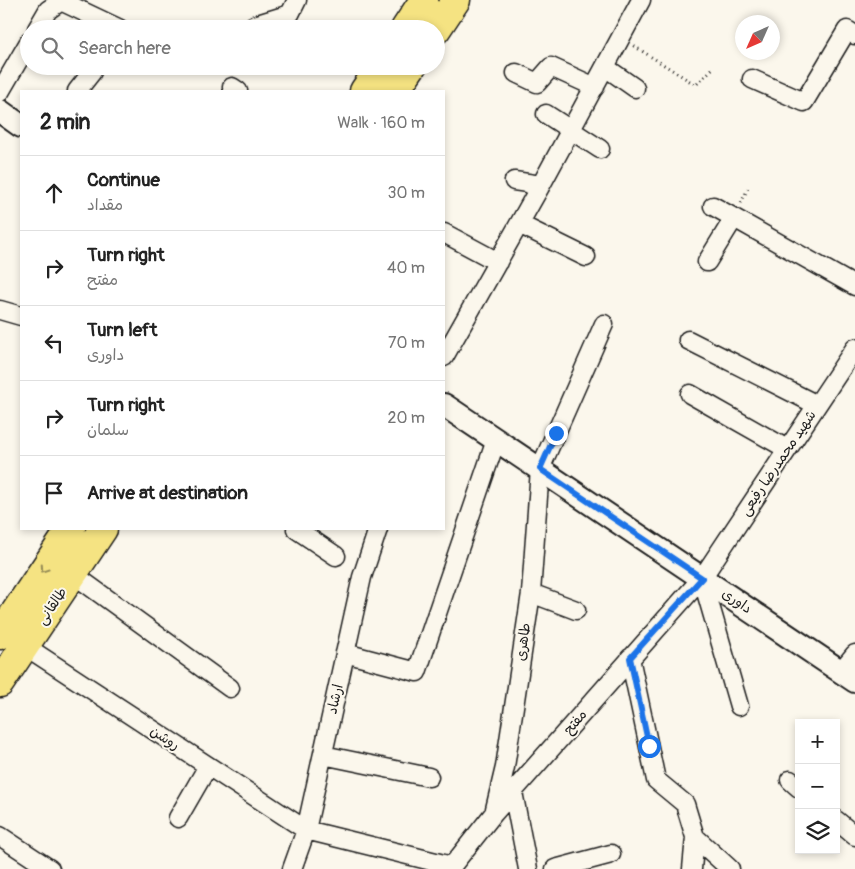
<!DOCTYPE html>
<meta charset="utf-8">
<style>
:root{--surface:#fff;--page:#f6f6f6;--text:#222;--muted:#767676;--line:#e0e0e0}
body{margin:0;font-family:Pangolin,"Playpen Sans Arabic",sans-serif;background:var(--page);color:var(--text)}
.controls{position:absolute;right:15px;bottom:15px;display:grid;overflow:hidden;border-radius:0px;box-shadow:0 2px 8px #0003}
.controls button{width:45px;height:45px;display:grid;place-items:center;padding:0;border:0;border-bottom:1px solid var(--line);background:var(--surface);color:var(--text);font:25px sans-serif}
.compass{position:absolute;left:735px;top:15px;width:45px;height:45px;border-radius:50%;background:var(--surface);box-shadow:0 2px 8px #0003;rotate:225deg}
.stop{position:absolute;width:15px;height:15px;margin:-11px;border:4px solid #1a73e8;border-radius:50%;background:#fff}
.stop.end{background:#1a73e8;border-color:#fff;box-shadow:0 1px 5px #0008}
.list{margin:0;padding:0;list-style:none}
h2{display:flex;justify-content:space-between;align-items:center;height:65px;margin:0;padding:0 20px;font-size:21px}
h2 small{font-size:16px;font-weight:400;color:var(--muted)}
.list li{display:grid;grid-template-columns:32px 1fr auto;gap:15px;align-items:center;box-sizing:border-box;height:75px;padding:0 20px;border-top:1px solid var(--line)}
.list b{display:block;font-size:19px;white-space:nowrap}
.list p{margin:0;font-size:16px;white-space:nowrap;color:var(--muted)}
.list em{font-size:16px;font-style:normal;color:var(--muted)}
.icon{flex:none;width:28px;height:28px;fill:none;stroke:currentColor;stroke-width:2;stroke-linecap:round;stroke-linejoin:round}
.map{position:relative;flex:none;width:855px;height:869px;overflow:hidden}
.search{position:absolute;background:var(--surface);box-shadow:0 2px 8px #0003;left:20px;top:20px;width:425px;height:55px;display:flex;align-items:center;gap:12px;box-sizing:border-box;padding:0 18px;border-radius:28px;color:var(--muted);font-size:19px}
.panel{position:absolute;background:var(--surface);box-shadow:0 2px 8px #0003;left:20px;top:90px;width:425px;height:440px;border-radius:0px}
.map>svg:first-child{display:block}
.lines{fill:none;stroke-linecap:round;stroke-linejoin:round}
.minor-casing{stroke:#1c1c1c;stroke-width:21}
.tertiary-casing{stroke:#1c1c1c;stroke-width:26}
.primary-casing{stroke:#1c1c1c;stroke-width:31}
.path{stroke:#1c1c1c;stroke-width:3;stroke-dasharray:1 4;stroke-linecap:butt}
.minor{stroke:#fbf7ec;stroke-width:18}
.tertiary{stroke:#fbf7ec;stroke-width:22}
.primary{stroke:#f5e382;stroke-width:28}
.oneway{stroke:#938954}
.route{stroke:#1a73e8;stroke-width:6}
.labels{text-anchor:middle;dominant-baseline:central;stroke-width:4;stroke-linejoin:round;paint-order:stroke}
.street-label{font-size:14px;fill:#1c1c1c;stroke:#fbf7ec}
</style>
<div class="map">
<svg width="855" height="869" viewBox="0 0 855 869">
<rect width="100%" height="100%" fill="#fbf7ec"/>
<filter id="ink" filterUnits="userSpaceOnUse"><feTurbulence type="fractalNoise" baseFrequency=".02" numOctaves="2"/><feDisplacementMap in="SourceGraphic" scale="10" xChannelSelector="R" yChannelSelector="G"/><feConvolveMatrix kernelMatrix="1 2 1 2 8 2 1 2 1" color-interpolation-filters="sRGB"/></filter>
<g filter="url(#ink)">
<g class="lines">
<defs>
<path id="minor" d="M254 25 290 14 297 0
M37 29 48 10 61 1 120 29
M605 67 635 88
M516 73 537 83 551 67 595 87
M752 79 804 102 847 30 855 35
M232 87 238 91
M77 91 92 72
M0 92 29 42
M546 114 600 149
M514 181 541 185
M713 206 855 286
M519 224 586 257
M444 233 498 262
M707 262 734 218
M0 310 21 316
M688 340 817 405
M444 357 541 185 641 0
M690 394 787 449
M296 529 336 556
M73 574 230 688
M702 578 739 706
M531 593 576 610
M25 646 306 830 452 866
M345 653 417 672 496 440
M630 658 656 780 685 804 695 837 692 869
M841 671 855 654
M323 755 429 777
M790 780 799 788
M513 792 528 869
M495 809 505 767 531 593 540 469 604 324
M178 818 208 766
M836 820 855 836
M0 836 50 869
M695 837 730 869
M292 869 306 830 362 577 378 529
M452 869V866L494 813 702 578 855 348
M555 869 611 854"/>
<path id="tertiary" d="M0 111 21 126
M444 405 855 681"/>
<path id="primary" d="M405 29 424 0
M436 30 456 0
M364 91 381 66
M395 91 412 66
M0 635 71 529
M0 683 103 529"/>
</defs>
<use href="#minor" class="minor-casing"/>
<use href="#tertiary" class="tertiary-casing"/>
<use href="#primary" class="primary-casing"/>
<path class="path" d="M634 46 696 85 714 67
M741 203 748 188"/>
<use href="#minor" class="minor"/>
<use href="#tertiary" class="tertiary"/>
<use href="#primary" class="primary"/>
</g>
<defs><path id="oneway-chevron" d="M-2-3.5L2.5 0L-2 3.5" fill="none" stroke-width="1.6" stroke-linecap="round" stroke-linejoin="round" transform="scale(1.25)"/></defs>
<use class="oneway" href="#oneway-chevron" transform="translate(44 569) rotate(124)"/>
</g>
<g class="lines" filter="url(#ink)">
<path class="route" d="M556 433 540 469 702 578 630 658 649 746"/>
</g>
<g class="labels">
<g class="street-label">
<text transform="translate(778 463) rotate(-56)">شهید محمدرضا رفیعی</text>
<text transform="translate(737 601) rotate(34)">داوری</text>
<text transform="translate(52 606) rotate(-56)">طالقانی</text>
<text transform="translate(523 642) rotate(-82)">طاهری</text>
<text transform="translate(335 699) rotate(-77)">ارشاد</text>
<text transform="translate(575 722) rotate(-49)">مفتح</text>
<text transform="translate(165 738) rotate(33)">روشن</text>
</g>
</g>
</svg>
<div class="controls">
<button>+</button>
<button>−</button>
<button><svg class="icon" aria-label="layers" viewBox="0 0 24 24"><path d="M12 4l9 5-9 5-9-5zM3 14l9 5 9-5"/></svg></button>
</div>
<svg class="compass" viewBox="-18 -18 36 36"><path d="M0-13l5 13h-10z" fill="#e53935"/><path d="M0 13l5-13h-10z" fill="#767676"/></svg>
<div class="stop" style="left:649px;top:746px"></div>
<div class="stop end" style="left:556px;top:433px"></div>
<div class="search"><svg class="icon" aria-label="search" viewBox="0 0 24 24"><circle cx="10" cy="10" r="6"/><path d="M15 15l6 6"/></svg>Search here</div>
<section class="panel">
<h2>2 min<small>Walk · 160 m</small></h2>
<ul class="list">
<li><svg class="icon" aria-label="ahead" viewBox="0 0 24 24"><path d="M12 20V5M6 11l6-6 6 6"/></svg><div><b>Continue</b><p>مقداد</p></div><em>30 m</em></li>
<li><svg class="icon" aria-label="right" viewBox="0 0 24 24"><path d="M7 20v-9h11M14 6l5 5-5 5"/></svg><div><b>Turn right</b><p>مفتح</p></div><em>40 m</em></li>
<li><svg class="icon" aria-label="left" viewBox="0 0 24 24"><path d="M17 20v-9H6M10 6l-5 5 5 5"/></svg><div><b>Turn left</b><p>داوری</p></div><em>70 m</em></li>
<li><svg class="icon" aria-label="right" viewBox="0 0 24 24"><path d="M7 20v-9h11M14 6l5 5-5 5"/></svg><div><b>Turn right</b><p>سلمان</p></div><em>20 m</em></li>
<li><svg class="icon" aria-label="arrive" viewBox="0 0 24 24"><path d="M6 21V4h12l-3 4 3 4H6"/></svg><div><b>Arrive at destination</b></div></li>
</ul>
</section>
</div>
